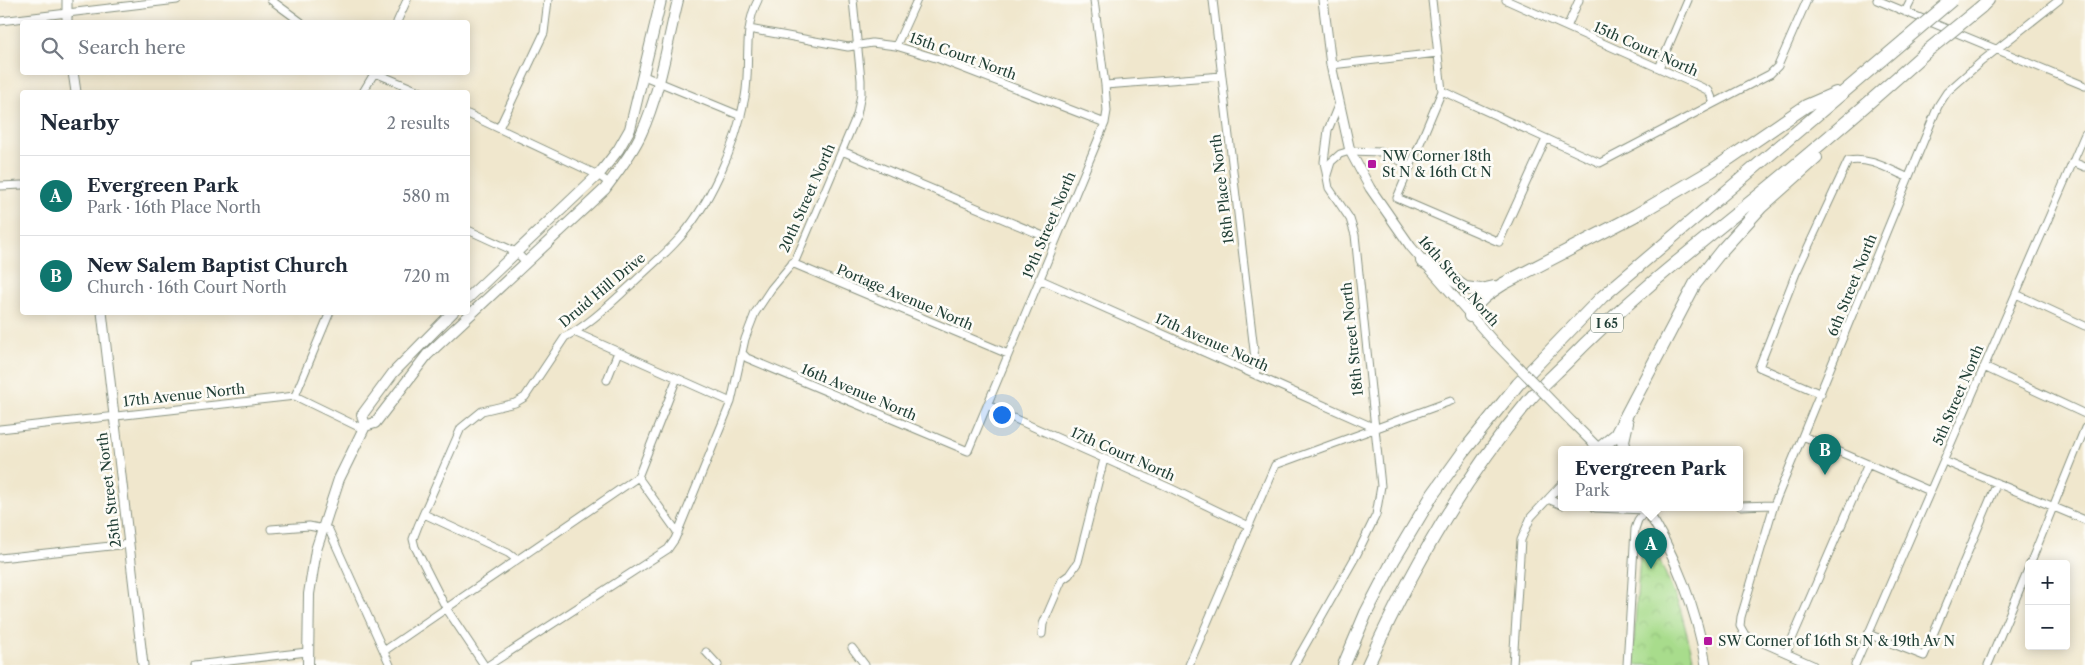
<!DOCTYPE html>
<meta charset="utf-8">
<style>
:root{--surface:#fff;--page:#f6f6f7;--text:#1f2937;--muted:#747a83;--line:#e0e1e3;--accent:#0f766e}
body{margin:0;font-family:"Libre Caslon Text",serif;background:var(--page);color:var(--text)}
.controls{position:absolute;right:15px;bottom:15px;display:grid;overflow:hidden;border-radius:5px;box-shadow:0 2px 12px #0003}
.controls button{width:45px;height:45px;display:grid;place-items:center;padding:0;border:0;border-bottom:1px solid var(--line);background:var(--surface);color:var(--text);font:25px sans-serif}
.you{position:absolute;left:1001px;top:414px;width:18px;height:18px;margin:-12px;border:4px solid #fff;border-radius:50%;background:#1a73e8;box-shadow:0 0 0 8px #1a73e833}
.badge{display:grid;place-items:center;width:32px;height:32px;border-radius:50%;background:var(--accent);color:#fff;font-size:16px;font-weight:700}
.pin{position:absolute;translate:-50% -41px;filter:drop-shadow(0 1px 2px #0008)}
.pin::after{content:'';position:absolute;top:26px;width:18px;height:15px;background:inherit;clip-path:polygon(0 0,100% 0,50% 100%)}
.popup{position:absolute;left:1558px;top:446px;width:185px;height:65px;box-sizing:border-box;display:grid;place-content:center;border-radius:5px;background:var(--surface);filter:drop-shadow(0 1px 4px #0005);font-size:16px;white-space:nowrap;color:var(--muted)}
.popup b{font-size:19px;color:var(--text)}
.popup::after{content:'';position:absolute;left:50%;top:100%;margin-left:-10px;border:10px solid transparent;border-top-color:var(--surface)}
.list{margin:0;padding:0;list-style:none}
h2{display:flex;justify-content:space-between;align-items:center;height:65px;margin:0;padding:0 20px;font-size:21px}
h2 small{font-size:16px;font-weight:400;color:var(--muted)}
.list li{display:grid;grid-template-columns:32px 1fr auto;gap:15px;align-items:center;box-sizing:border-box;height:80px;padding:0 20px;border-top:1px solid var(--line)}
.list b{display:block;font-size:19px;white-space:nowrap}
.list p{margin:0;font-size:16px;white-space:nowrap;color:var(--muted)}
.list em{font-size:16px;font-style:normal;color:var(--muted)}
.icon{flex:none;width:28px;height:28px;fill:none;stroke:currentColor;stroke-width:2;stroke-linecap:round;stroke-linejoin:round}
.map{position:relative;flex:none;width:2085px;height:665px;overflow:hidden}
.search{position:absolute;background:var(--surface);box-shadow:0 2px 12px #0003;left:20px;top:20px;width:450px;height:55px;display:flex;align-items:center;gap:12px;box-sizing:border-box;padding:0 18px;border-radius:5px;color:var(--muted);font-size:19px}
.panel{position:absolute;background:var(--surface);box-shadow:0 2px 12px #0003;left:20px;top:90px;width:450px;height:225px;border-radius:5px}
.map>svg:first-child{display:block}
.park{fill:url(#park-crowns);stroke:#648c60}
.lines{fill:none;stroke-linecap:round;stroke-linejoin:round}
.minor-casing{stroke:#889280;stroke-width:9}
.tertiary-casing{stroke:#889280;stroke-width:11}
.secondary-casing{stroke:#889280;stroke-width:12}
.motorway-casing{stroke:#889280;stroke-width:14}
.minor{stroke:#fff;stroke-width:7}
.tertiary{stroke:#fff;stroke-width:9}
.secondary{stroke:#fff;stroke-width:10}
.motorway{stroke:#fff;stroke-width:12}
.tertiary-bridge-casing{stroke:#889280;stroke-width:11;stroke-linecap:butt}
.motorway-bridge-casing{stroke:#889280;stroke-width:14;stroke-linecap:butt}
.tertiary-bridge{stroke:#fff;stroke-width:9}
.motorway-bridge{stroke:#fff;stroke-width:12}
.poi-dot{fill:#b5179e;stroke:#fdfcf7;stroke-width:2}
.labels{text-anchor:middle;dominant-baseline:central;stroke-width:5;stroke-linejoin:round;paint-order:stroke}
.shield{fill:#fdfcf7;stroke:#62766e;stroke-width:1}
.shield-label{font-size:12px;font-weight:bold;fill:#1f3d34}
.street-label{font-size:14px;fill:#1f3d34;stroke:#fdfcf7}
.poi-label{font-size:14px;fill:#1f3d34;stroke:#fdfcf7;text-anchor:start}
</style>
<div class="map">
<svg width="2085" height="665" viewBox="0 0 2085 665">
<defs>
<pattern id="park-crowns" width="20" height="18" patternUnits="userSpaceOnUse" patternTransform="scale(1.25)"><rect width="20" height="18" fill="#a8dc8c"/><path d="M2 6a3 3 0 1 1 6 0M12 15a3 3 0 1 1 6 0" fill="none" stroke="#90be79"/></pattern>
</defs>
<rect width="100%" height="100%" fill="#fdfcf7"/>
<filter id="ink" filterUnits="userSpaceOnUse"><feTurbulence type="fractalNoise" baseFrequency=".02" numOctaves="2"/><feDisplacementMap in="SourceGraphic" scale="10" xChannelSelector="R" yChannelSelector="G"/><feConvolveMatrix kernelMatrix="1 2 1 2 8 2 1 2 1" color-interpolation-filters="sRGB"/></filter>
<filter id="wash" filterUnits="userSpaceOnUse"><feTurbulence type="fractalNoise" baseFrequency=".0096" numOctaves="4" result="noise"/><feDisplacementMap in="SourceGraphic" scale="20" xChannelSelector="R" yChannelSelector="G"/><feGaussianBlur stdDeviation="1.12" result="paint"/><feColorMatrix in="noise" values="0 0 0 0 0 0 0 0 0 0 0 0 0 0 0 0 0 1.4 0 .05"/><feComposite in="paint" operator="in"/></filter>
<g filter="url(#wash)">
<rect width="100%" height="100%" fill="#f0e7cd"/>
<path class="park" d="M1642 529 1647 530 1680 608 1695 665H1632Z"/>
</g>
<g filter="url(#ink)">
<g class="lines">
<defs>
<path id="minor" d="M271 0 301 22
M1213 0 1257 376
M1432 0 1442 91 1397 198 1499 242 1546 139
M1506 0 1699 86 1709 91 1714 103
M1877 0 2085 86
M1905 12 1911 0
M0 21 177 0
M397 22 407 0
M1567 27 1579 0
M749 29 848 47 872 43 896 46 939 59 1105 123
M896 46 917 0
M1331 65 1438 53
M1659 68 1688 0
M373 72 421 92
M644 76 741 116
M1105 85 1222 76
M1442 91 1600 163 1770 74 1778 66 1807 0
M363 92 375 72
M468 114 598 175 609 183
M499 128 544 33 548 0
M842 151 1055 241
M2073 162 2085 167
M1327 175 1331 162 1340 154 1350 151 1381 152 1411 166
M0 186 22 185
M468 230 516 252 526 262
M792 263 1008 354
M1039 279 1375 428
M2016 294 2085 326
M574 332 731 402
M742 353 747 358 968 451 1105 123 1107 111 1105 85 1094 0
M1984 367 2085 414
M677 378 638 477 678 533
M607 380 618 352
M1821 394 1759 367 1796 273 1848 161C1870 157 1888 169 1907 177
M295 396 330 312
M988 403 995 410 1170 488 1249 526
M0 429 295 396 363 429
M1803 436 1930 491
M1944 461 2085 520
M1548 499 1562 505
M1740 506 1774 505
M1595 508 1646 510 1657 508
M424 514 508 553 516 559
M271 529 309 526 329 530 390 665
M0 558 129 544
M2030 564 2085 428
M1042 634 1043 624 1062 580 1069 575 1078 562 1104 459
M1868 634 1924 656 1997 483
M852 648 865 665
M384 651 638 477
M706 652 718 665
M1786 653 1868 464
M195 665 307 652
M484 665 446 608 415 547 413 539 418 526 461 428 482 411 515 403 525 397 565 337C589 325 611 303 631 285 645 271 661 258 675 243 709 208 736 145 745 97 751 65 742 30 758 0
M489 665 668 549 675 539 731 402 745 339 755 313 771 289 796 259 857 115 861 94V80L853 0
M1189 665 1275 465 1451 401
M1294 665 1357 554 1376 515 1381 486 1355 235 1350 219 1329 188 1324 162 1328 130 1339 103
M1513 665 1521 540 1531 517 1562 484
M1627 665 1635 529 1638 520 1646 510
M1813 665 1745 635 1740 626 1741 617 1774 505 1938 106 1947 92 1982 61 2059 0
M1855 665 2085 134
M1988 665 2029 567"/>
<path id="tertiary" d="M1323 0 1331 65 1350 151 1370 188 1411 247 1495 343
M67 22V0
M73 72 76 92
M102 312 143 665
M1572 422 1600 450
M1645 508C1674 550 1698 614 1706 665"/>
<path id="secondary" d="M468 298 600 173 618 150 630 129 661 0
M365 426 375 423 427 355 605 189C618 171 632 154 641 134 660 93 667 44 678 0
M308 665 309 594 316 550 339 479 365 426 362 415 393 373 453 312"/>
<path id="motorway" d="M1981 7 1988 0
M1422 261 1444 273 1465 288 1481 290 1494 287
M1470 316C1477 300 1489 293 1503 284L1636 215 1711 171 1806 106 1836 93
M1599 449 1616 435 1695 284 1722 250 1761 207 1816 158
M1625 450 1623 441 1627 423
M1344 665 1366 613 1393 561 1433 494 1464 451 1518 384 1602 297 1905 40
M1368 665C1411 570 1463 479 1530 399 1541 386 1554 375 1566 363 1622 305 1685 255 1747 205 1809 155 1868 104 1927 51"/>
</defs>
<use href="#minor" class="minor-casing"/>
<use href="#tertiary" class="tertiary-casing"/>
<use href="#secondary" class="secondary-casing"/>
<use href="#motorway" class="motorway-casing"/>
<use href="#minor" class="minor"/>
<use href="#tertiary" class="tertiary"/>
<use href="#secondary" class="secondary"/>
<use href="#motorway" class="motorway"/>
<defs>
<path id="tertiary-bridge" d="M1495 343 1572 422"/>
<path id="motorway-bridge" d="M1905 40 1952 0
M1927 51 1981 7"/>
</defs>
<use href="#tertiary-bridge" class="tertiary-bridge-casing"/>
<use href="#motorway-bridge" class="motorway-bridge-casing"/>
<use href="#tertiary-bridge" class="tertiary-bridge"/>
<use href="#motorway-bridge" class="motorway-bridge"/>
</g>
</g>
<g class="poi-dot">
<rect x="1367" y="159" width="10" height="10" rx="2.5"/>
<rect x="1703" y="636" width="10" height="10" rx="2.5"/>
</g>
<g class="labels">
<rect class="shield" x="1591" y="313.5" width="32" height="19" rx="4"/>
<g class="shield-label">
<text x="1607" y="323">I 65</text>
</g>
<g class="street-label">
<text transform="translate(1646 49) rotate(24)">15th Court North</text>
<text transform="translate(963 56) rotate(20)">15th Court North</text>
<text transform="translate(1222 189) rotate(-97)">18th Place North</text>
<text transform="translate(807 198) rotate(-66)">20th Street North</text>
<text transform="translate(1049 225) rotate(-67)">19th Street North</text>
<text transform="translate(1459 281) rotate(49)">16th Street North</text>
<text transform="translate(1852 285) rotate(-68)">6th Street North</text>
<text transform="translate(602 290) rotate(-40)">Druid Hill Drive</text>
<text transform="translate(905 297) rotate(23)">Portage Avenue North</text>
<text transform="translate(1352 339) rotate(-96)">18th Street North</text>
<text transform="translate(1212 342) rotate(24)">17th Avenue North</text>
<text transform="translate(859 392) rotate(23)">16th Avenue North</text>
<text transform="translate(184 395) rotate(-6)">17th Avenue North</text>
<text transform="translate(1958 395) rotate(-67)">5th Street North</text>
<text transform="translate(1123 454) rotate(24)">17th Court North</text>
<text transform="translate(109 490) rotate(-97)">25th Street North</text>
</g>
<g class="poi-label">
<text x="1382" y="156">NW Corner 18th<tspan x="1382" dy="16">St N &amp; 16th Ct N</tspan></text>
<text x="1718" y="641">SW Corner of 16th St N &amp; 19th Av N</text>
</g>
</g>
</svg>
<div class="controls">
<button>+</button>
<button>−</button>
</div>
<div class="you"></div>
<div class="pin badge" style="left:1651px;top:569px">A</div>
<div class="popup"><b>Evergreen Park</b>Park</div>
<div class="pin badge" style="left:1825px;top:475px">B</div>
<div class="search"><svg class="icon" aria-label="search" viewBox="0 0 24 24"><circle cx="10" cy="10" r="6"/><path d="M15 15l6 6"/></svg>Search here</div>
<section class="panel">
<h2>Nearby<small>2 results</small></h2>
<ul class="list">
<li><span class="badge">A</span><div><b>Evergreen Park</b><p>Park · 16th Place North</p></div><em>580 m</em></li>
<li><span class="badge">B</span><div><b>New Salem Baptist Church</b><p>Church · 16th Court North</p></div><em>720 m</em></li>
</ul>
</section>
</div>
